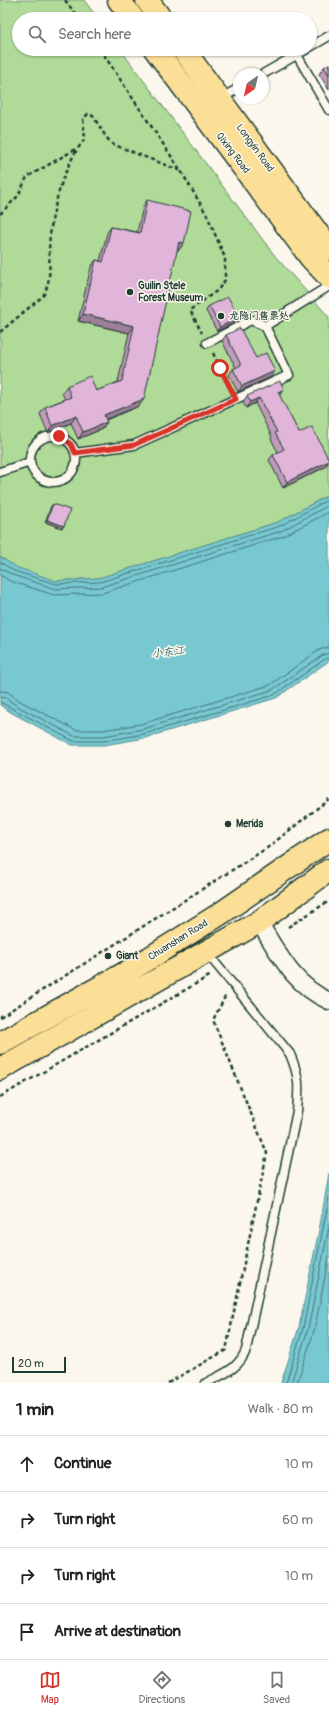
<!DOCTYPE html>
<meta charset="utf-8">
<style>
:root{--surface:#fff;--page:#f6f6f6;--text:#222;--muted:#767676;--line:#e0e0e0;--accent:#d93025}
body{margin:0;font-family:Pangolin,"LXGW WenKai TC",sans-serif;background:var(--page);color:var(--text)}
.compass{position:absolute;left:233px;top:68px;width:36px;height:36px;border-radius:50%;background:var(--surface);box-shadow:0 1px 3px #0004;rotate:214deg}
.scale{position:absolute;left:12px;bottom:10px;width:54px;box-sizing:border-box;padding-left:4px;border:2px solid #1f3d34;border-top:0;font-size:11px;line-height:14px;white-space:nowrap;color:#1f3d34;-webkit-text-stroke:3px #fbf7ec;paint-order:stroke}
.stop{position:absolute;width:12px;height:12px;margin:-9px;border:3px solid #d93025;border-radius:50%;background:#fff}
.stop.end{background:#d93025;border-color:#fff;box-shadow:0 1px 4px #0008}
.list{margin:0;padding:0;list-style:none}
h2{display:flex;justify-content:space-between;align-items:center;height:52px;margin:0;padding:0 16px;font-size:17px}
h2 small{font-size:13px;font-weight:400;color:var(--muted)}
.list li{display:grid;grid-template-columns:26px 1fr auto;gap:12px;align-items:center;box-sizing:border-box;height:56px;padding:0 16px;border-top:1px solid var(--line)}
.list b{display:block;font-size:15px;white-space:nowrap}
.list em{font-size:13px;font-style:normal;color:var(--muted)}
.icon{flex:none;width:22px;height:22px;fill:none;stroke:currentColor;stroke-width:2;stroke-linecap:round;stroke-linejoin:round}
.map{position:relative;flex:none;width:329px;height:1383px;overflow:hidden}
.search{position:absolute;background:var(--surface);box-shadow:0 1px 3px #0004;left:12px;right:12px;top:12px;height:44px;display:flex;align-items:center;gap:10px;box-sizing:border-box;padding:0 14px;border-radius:22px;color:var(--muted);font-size:15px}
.sheet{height:276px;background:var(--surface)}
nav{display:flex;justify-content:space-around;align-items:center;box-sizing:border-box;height:56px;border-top:1px solid var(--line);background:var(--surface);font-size:11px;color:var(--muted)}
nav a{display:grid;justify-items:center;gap:2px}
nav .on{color:var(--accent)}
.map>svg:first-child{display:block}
.green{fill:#b0da98;stroke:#688c66}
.water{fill:#78c8d2;stroke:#549093}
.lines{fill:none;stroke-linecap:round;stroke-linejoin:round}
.shore{stroke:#437573;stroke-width:1}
.lane-casing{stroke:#1f3d34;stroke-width:11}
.street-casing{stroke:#1f3d34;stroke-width:19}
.primary-casing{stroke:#1f3d34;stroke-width:25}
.path{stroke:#1f3d34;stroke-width:2.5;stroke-dasharray:4 3;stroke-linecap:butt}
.lane{stroke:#fbf7ec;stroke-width:8}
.street{stroke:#fbf7ec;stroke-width:16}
.primary{stroke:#fbdf96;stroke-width:22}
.wall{fill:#c29bbb;stroke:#1f3d34}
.shaded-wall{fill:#9e7e98;stroke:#1f3d34}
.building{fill:#e1b4d9;stroke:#1f3d34}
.route{stroke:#d93025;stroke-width:5}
.poi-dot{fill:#1f3d34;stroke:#fbf7ec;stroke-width:1.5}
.labels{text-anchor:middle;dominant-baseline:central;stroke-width:3;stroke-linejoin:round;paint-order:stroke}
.street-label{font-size:10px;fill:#1f3d34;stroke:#fbf7ec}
.poi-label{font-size:10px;font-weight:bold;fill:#1f3d34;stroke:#fbf7ec;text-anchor:start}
.water-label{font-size:11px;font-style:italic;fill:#35605c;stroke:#fbf7ec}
</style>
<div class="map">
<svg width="329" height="1383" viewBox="0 0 329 1383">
<rect width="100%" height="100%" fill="#fbf7ec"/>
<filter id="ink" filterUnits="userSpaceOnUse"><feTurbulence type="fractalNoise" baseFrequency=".025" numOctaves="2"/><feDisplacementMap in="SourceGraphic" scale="8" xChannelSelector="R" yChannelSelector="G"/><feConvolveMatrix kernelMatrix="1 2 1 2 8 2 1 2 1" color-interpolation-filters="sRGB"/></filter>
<g filter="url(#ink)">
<path class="green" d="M0 0H84L98 19H19V49H120L275 256 329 317 328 495 278 522 99 578 56 581 19 569 0 557Z"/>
<path class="water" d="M329 495V661L276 698 145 738 104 745H72L12 713 0 705V557L16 567 56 581 99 578 278 522Z
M329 1173V1383H281L299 1327 321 1220Z"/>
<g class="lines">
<path class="shore" d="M0 562 14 571 56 584 100 582 280 526 329 499
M0 568 13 575 55 589 101 587 281 531 329 505
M0 575 10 581 54 595 102 593 283 536 329 512
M0 691 8 692 20 701 76 730H103L141 724 270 685 319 650 329 647
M0 697 6 698 17 706 74 736H104L143 729 272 690 323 655 329 653
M0 702 73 741H104L144 734 274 695 325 659 329 658
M286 1383 303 1328 329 1198
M291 1383 308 1329 329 1227
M297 1383 314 1331 329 1257"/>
<defs>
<path id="lane" d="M310 47 329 36
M297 55 329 110
M263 74 307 49
M220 99 239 88
M207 343 251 320 265 326
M30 459a23 23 0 1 1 46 0a23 23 0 1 1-46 0Z
M75 453 134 445 289 375 265 326 329 286
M0 472 30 462
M206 1383C223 1374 239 1369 246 1350L297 1111C299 1086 300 1078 290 1054L207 953"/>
<path id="street" d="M259 922C279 954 293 985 329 1001"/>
<path id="primary" d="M119 0 133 19
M147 0 161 19
M155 49 311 258 329 277
M183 49 329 249
M0 1043 127 972 220 914 329 839
M0 1069 259 922 329 870"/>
</defs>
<use href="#lane" class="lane-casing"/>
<use href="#street" class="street-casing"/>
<use href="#primary" class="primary-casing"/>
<path class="path" d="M65 0 79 19
M100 49 181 171 207 215 225 258V280L218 290 190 310 202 333
M0 214 18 196 27 177 76 149
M0 332 43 296C54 276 47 257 50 236 53 205 65 162 85 139L83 119 88 114 93 116 106 137 112 144 181 171
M213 353 230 388
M288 927 329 901
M0 1017 267 848 329 799
M0 1097 211 975
M168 1383 226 1350 267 1153 213 1020 226 995"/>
<use href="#lane" class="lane"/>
<use href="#street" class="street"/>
<use href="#primary" class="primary"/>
</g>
<path class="wall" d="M329 64V90L319 74 324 67Z
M147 200 179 250H177L139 406 106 420 102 429 78 439 71 423 48 433 40 414 45 407 65 399 62 393 67 386 96 391 118 382 129 333 78 321 91 267 96 260 100 261 107 233 111 227 137 232 143 207Z
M209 306 239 317 236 322 217 331 206 311Z
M226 335 256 358 271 377 238 392 229 375 233 369 236 368 222 341Z
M279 395 299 433 325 467 283 488 269 460 273 455 278 452 271 439 272 437 255 403 246 408 243 402 247 396 280 395Z
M53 504 62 528 45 522 51 506Z"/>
<path class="shaded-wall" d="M179 242 184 243 179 250 174 249Z
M83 314 134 326 129 333 78 321Z
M239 317 236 322 217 331 220 327Z
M275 371 271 377 238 392 242 386Z
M284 389 280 395 274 398 278 392Z
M259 398 255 403 246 408 250 402Z
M144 399 139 406 99 422 104 415Z
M76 416 71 423 48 433 52 426Z
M107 422 102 429 78 439 83 432Z
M329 461 325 467 283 488 287 482Z
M47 520 64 526 62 528 45 522Z"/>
<path class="building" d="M329 64V75L324 67Z
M147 200 191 211 184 243 179 242 144 399 104 415 107 422 83 432 76 416 52 426 45 407 71 397 67 386 90 376 96 391 122 381 134 326 83 314 96 260 103 262 111 227 140 233Z
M228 297 239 317 220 327 209 306Z
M240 328 256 358 266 353 275 371 242 386 233 369 241 365 226 335Z
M280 381 284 389 278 392 299 433 312 427 329 460V461L287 482 273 455 284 449 275 433 277 432 259 398 250 402 247 396Z
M53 504 70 510 64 526 47 520Z"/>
</g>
<g class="lines" filter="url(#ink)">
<path class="route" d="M59 436 71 444 75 453 134 445 236 399 220 368"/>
</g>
<g class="poi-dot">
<circle cx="130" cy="292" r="4"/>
<circle cx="221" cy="316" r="4"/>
<circle cx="228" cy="824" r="4"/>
<circle cx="108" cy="956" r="4"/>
</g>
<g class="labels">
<g class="street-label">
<text transform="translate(255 148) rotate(54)">Longyin Road</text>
<text transform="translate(233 153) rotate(53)">Qixing Road</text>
<text transform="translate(178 940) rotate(-32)">Chuanshan Road</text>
</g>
<g class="poi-label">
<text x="138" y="286">Guilin Stele<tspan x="138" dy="12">Forest Museum</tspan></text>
<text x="229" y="316">龙隐门售票处</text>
<text x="236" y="824">Merida</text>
<text x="116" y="956">Giant</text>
</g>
<g class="water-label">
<text transform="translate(168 652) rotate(-7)">小东江</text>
</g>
</g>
</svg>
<svg class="compass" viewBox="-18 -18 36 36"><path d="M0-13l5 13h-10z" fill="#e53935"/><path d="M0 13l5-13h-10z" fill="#767676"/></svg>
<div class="scale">20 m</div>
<div class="stop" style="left:220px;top:368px"></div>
<div class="stop end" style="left:59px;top:436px"></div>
<div class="search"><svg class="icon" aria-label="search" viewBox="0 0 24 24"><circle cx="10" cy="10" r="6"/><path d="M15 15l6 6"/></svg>Search here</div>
</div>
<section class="sheet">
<h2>1 min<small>Walk · 80 m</small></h2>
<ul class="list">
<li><svg class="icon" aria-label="ahead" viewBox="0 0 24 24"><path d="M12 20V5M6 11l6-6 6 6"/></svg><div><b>Continue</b></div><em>10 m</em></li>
<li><svg class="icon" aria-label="right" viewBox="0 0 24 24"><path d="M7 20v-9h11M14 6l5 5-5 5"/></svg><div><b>Turn right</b></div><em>60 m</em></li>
<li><svg class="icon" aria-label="right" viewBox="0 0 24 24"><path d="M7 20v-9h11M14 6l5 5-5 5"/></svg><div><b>Turn right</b></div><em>10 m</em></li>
<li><svg class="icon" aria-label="arrive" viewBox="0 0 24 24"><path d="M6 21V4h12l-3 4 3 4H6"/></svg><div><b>Arrive at destination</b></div></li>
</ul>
</section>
<nav>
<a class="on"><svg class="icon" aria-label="map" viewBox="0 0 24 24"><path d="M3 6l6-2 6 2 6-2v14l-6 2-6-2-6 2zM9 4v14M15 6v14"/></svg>Map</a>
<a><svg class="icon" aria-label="directions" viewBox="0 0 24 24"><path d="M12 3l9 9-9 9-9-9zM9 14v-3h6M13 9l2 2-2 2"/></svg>Directions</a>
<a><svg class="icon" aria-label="saved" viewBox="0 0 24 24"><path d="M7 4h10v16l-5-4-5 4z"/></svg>Saved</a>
</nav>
